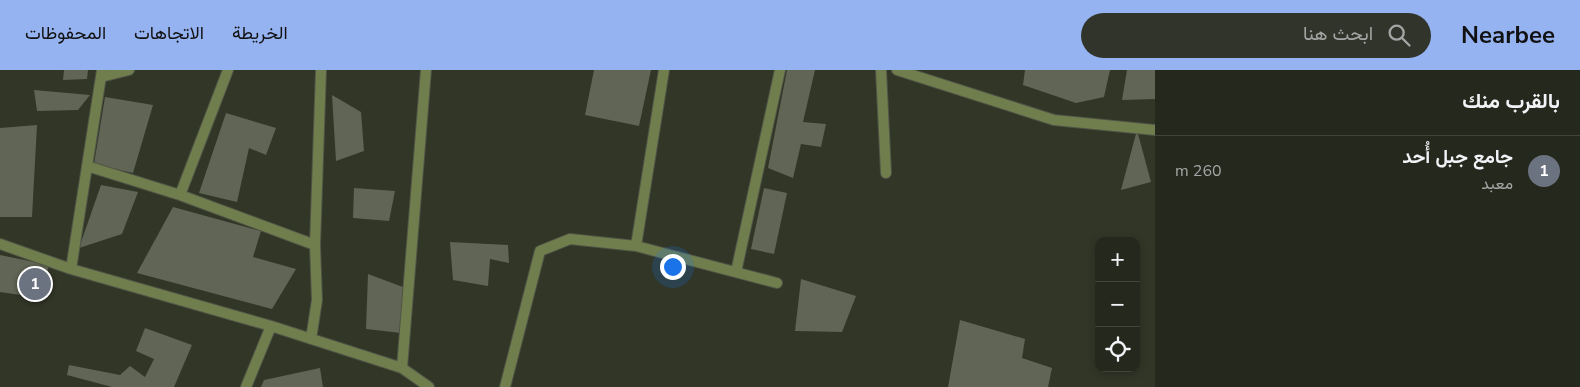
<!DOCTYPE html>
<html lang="ar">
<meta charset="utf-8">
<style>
:root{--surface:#25281d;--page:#31342a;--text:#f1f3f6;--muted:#a3a6a4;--line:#42443b;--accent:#95b2f1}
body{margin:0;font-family:"Nunito Sans",Vazirmatn,sans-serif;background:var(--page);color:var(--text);direction:rtl}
.controls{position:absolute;right:15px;bottom:15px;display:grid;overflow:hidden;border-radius:10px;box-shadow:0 2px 8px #0003}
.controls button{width:45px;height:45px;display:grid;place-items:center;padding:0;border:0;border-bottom:1px solid var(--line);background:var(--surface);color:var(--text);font:25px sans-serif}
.you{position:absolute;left:672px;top:196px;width:18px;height:18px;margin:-12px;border:4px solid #fff;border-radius:50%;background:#1a73e8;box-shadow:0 0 0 8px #1a73e833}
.badge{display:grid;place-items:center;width:32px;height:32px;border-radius:50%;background:var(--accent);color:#fff;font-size:16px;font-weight:700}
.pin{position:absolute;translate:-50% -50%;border:2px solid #fff;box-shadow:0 1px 5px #0006}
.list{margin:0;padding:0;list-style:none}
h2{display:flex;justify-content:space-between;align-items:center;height:65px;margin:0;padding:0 20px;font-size:21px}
h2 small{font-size:16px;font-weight:400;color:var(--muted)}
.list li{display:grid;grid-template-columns:32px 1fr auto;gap:15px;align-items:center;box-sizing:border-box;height:70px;padding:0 20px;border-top:1px solid var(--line)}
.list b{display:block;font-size:19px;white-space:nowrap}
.list p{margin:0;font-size:16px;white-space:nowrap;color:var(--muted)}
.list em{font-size:16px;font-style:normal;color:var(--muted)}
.icon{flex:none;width:28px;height:28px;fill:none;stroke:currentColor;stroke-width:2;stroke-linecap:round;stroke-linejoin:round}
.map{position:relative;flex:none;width:1155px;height:317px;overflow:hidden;direction:ltr}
header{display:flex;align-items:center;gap:30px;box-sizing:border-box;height:70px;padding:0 25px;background:var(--accent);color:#111}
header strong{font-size:24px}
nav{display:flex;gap:28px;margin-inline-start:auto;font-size:18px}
.search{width:350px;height:45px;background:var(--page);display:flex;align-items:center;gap:12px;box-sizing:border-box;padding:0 18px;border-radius:28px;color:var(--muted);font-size:19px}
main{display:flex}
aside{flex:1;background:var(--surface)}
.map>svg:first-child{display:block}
.building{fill:#606555}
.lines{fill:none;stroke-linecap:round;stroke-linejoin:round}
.minor-casing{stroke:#4f5446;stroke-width:12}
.minor{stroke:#707e4e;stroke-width:10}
</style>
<header>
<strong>Nearbee</strong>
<div class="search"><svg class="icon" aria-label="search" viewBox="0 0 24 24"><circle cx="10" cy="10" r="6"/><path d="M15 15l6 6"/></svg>ابحث هنا</div>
<nav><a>الخريطة</a><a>الاتجاهات</a><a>المحفوظات</a></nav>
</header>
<main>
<aside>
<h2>بالقرب منك<small></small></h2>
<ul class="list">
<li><span class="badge" style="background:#6b7280">1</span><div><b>جامع جبل أُحد</b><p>معبد</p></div><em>260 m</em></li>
</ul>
</aside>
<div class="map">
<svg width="1155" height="317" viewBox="0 0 1155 317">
<rect width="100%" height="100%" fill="#313627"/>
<path class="building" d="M64 0H88L87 9 63 10Z
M594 0H651L639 56 585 45Z
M787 0H815L803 52 826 54 821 77 801 74 793 108 768 98Z
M1025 0H1110L1104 27 1076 33 1023 15Z
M1127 0H1155V29L1122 30Z
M34 20 90 25 78 40 37 41Z
M332 25 361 42 364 81 336 91Z
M105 27 153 35 133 103 94 94Z
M226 43 276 58 266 85 249 78 237 132 199 123Z
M37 55 32 147H0V58Z
M1137 60 1151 112 1121 120Z
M101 115 138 122 122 164 79 178Z
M354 118 395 121 389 151 353 148Z
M764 118 787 123 774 184 751 179Z
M173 137 261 161 253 187 296 199 272 239 137 203Z
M450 172 508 175 509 193 490 189 488 216 453 210Z
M0 185 49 195 41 228 0 222Z
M368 204 403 217 401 263 366 259Z
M801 209 856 226 842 262 795 261Z
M960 250 1025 269 1022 288 1052 298 1048 317H948Z
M145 258 192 275 174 317H112L67 305 69 295 120 305 130 296 145 307 154 289 136 281Z
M320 298 323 317H261L264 310Z"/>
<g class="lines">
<defs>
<path id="minor" d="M881 0 886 103
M897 0 1054 50 1155 60
M101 7 129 0
M87 96 180 125 315 175
M180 125 228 0
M0 174 71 199 271 256 402 298 429 317
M636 176 664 0
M71 199 102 0
M736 202 780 0
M311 269 317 230 315 175 321 0
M402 298 426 0
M246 317 271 256
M505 317 540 181 570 169 636 176 777 213"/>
</defs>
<use href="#minor" class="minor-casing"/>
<use href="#minor" class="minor"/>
</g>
</svg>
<div class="controls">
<button>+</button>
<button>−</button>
<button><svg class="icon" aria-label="locate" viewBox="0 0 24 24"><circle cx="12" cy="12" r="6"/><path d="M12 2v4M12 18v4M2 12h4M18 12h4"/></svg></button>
</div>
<div class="you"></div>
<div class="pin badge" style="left:35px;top:214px;background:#6b7280">1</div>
</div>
</main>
